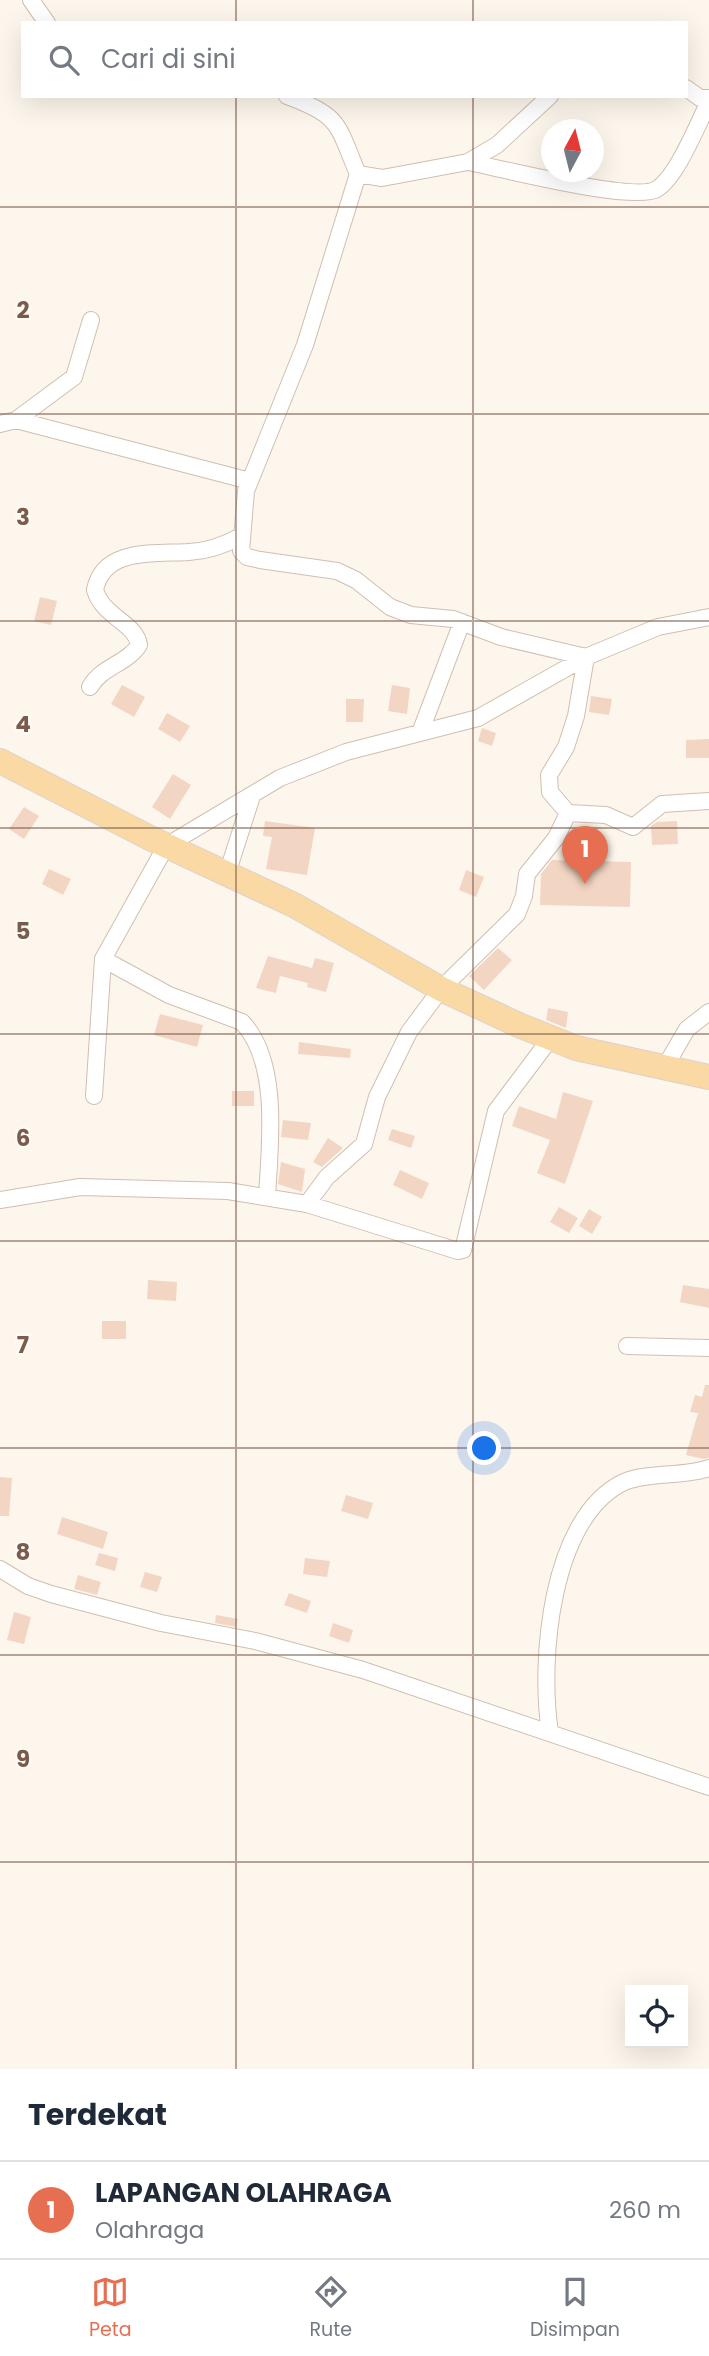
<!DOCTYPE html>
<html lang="id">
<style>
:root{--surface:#fff;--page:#f6f6f7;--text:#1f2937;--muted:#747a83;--line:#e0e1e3;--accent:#e76f51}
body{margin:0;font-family:Poppins,sans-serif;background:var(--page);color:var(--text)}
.controls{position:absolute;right:21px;bottom:21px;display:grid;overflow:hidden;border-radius:0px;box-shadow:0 7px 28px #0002}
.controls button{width:63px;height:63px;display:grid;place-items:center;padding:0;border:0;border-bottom:2px solid var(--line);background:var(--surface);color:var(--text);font:35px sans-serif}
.compass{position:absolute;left:541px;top:119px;width:63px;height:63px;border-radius:50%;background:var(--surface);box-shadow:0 7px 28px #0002;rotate:7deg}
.you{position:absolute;left:485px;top:1449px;width:24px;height:24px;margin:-18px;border:5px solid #fff;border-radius:50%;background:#1a73e8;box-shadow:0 0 0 10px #1a73e833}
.badge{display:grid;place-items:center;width:46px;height:46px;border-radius:50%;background:var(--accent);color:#fff;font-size:23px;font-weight:700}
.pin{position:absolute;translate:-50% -58px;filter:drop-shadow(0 2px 4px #0008)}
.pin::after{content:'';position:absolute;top:37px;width:24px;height:21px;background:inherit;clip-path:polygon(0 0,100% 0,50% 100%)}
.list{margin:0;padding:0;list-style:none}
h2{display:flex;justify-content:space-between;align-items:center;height:91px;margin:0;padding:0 28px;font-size:30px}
h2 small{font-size:23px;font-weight:400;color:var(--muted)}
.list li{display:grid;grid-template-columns:46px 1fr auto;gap:21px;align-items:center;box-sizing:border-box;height:98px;padding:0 28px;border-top:2px solid var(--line)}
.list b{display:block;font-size:26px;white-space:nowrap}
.list p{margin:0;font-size:23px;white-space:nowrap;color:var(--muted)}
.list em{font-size:23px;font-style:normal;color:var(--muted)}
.icon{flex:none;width:38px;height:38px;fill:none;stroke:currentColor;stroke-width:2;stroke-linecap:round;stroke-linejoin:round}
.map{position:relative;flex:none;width:709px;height:2069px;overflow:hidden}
.search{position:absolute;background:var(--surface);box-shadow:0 7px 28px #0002;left:21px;right:21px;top:21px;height:77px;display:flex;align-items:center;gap:18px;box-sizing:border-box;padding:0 24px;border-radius:0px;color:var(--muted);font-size:26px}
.sheet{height:189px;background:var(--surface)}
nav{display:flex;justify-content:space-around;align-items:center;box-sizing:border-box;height:98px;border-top:2px solid var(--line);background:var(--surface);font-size:19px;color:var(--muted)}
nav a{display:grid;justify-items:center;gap:4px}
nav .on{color:var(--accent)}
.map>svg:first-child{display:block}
.building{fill:#f3d5c3}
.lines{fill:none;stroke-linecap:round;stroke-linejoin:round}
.minor-casing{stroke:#d1beb0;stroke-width:18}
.primary-casing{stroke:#dad1cd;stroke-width:26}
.minor{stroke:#fff;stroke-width:16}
.primary{stroke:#fbd9a5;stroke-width:24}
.grid{fill:none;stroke:#7a5c4d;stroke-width:2;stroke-opacity:0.55}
.grid-label{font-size:23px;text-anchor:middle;font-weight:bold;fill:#7a5c4d;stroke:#fffaf3;stroke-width:5;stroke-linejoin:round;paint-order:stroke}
</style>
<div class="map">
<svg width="709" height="2069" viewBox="0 0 709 2069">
<rect width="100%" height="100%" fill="#fdf6ec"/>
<path class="building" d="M40 597 57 601 51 625 34 621Z
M122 685 145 697 134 717 111 704Z
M392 685 410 688 407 714 388 711Z
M591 696 612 699 609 715 589 712Z
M346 699H364L363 722H346Z
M167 713 190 726 180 742 158 729Z
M482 728 496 733 492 746 478 741Z
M709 739V758H686V740Z
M173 774 191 785 170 819 152 807Z
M24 807 39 816 24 839 9 829Z
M265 821 315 828 307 875 266 869 272 837 263 836Z
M677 821 678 844 652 845 651 826 657 822Z
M552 860 631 862 630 907 540 905 541 874Z
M49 869 71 879 63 895 42 884Z
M466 870 484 877 476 897 459 890Z
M498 948 512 960 484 990 469 976Z
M268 956 312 968 315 958 334 963 326 992 307 987 308 983 280 976 276 993 256 988Z
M548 1008 568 1012 566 1028 546 1020Z
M160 1014 203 1025 197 1047 154 1035Z
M299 1042 351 1049 350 1058 298 1054Z
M232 1091H254V1106H232Z
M563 1092 593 1101 565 1184 537 1173 550 1140 512 1126 519 1106 556 1119Z
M283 1120 311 1123 308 1140 281 1137Z
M392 1129 415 1136 411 1148 388 1140Z
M328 1138 343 1148 322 1167 313 1162Z
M281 1162 305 1169 302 1192 278 1184Z
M400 1170 429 1183 422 1199 393 1185Z
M559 1207 578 1218 569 1233 550 1222Z
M589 1209 602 1217 592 1234 579 1226Z
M148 1280 177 1282 176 1301 147 1299Z
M683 1285 709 1289V1308L680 1302Z
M102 1321H126V1339H102Z
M705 1385H709V1458L704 1459 686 1455 698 1413 690 1412 695 1395 702 1397Z
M0 1477 12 1478 9 1516H0Z
M346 1495 373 1503 368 1519 341 1511Z
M62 1517 108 1532 103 1549 57 1534Z
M99 1553 118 1558 115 1571 95 1565Z
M305 1558 330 1561 327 1577 303 1574Z
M145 1572 162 1577 157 1592 140 1587Z
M78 1575 101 1582 97 1595 74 1589Z
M289 1593 311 1601 307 1613 284 1605Z
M14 1612 31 1617 24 1644 7 1640Z
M216 1615 238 1619 236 1627 215 1623Z
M333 1623 353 1630 349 1643 329 1636Z"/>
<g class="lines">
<defs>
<path id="minor" d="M31 0 47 23
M686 88 700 98H709
M287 96C342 116 337 125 358 174L382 178 468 162 497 145 550 96
M468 162C500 168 635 203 657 189 678 175 697 125 709 102
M16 420 74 377 91 320
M0 424 16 420 250 481
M90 687C102 666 127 664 139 645 136 623 103 617 95 590 103 547 156 554 189 552 208 551 225 545 241 536
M420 733 462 622
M568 813 606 815 633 827 662 804 709 801
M227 874 252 796
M103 959 169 995 242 1022C280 1062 270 1145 267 1196
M666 1065 687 1029 709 1012
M94 1096 103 959 166 846 280 778 346 752 478 718 586 657 658 627 709 617
M0 1200 80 1187 228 1191 307 1204 458 1251 463 1250 496 1111 550 1039
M307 1204 327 1177 364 1144 377 1097 409 1032 441 989 517 914 524 896 527 874 556 838 568 813 550 792 549 775 566 747 576 716 586 657 501 637 453 619 411 615 390 607 356 580 337 571 260 560 247 557 241 551 246 491 305 345 358 174
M627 1346 709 1348
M0 1569 28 1586 51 1594 161 1623 255 1641 363 1670 709 1787
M550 1732C539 1662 550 1517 624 1482 647 1472 683 1477 709 1468"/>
<path id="primary" d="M0 761 150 838 294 905 441 989 521 1026 576 1048 709 1077"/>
</defs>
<use href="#minor" class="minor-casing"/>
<use href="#primary" class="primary-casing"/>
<use href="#minor" class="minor"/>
<use href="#primary" class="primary"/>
</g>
<path class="grid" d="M236 0V23M473 0V23M236 96V2069M473 96V2069M0 207H709M0 414H709M0 621H709M0 828H709M0 1034H709M0 1241H709M0 1448H709M0 1655H709M0 1862H709"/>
<g class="grid-label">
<text x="23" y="318">2</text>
<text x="23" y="525">3</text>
<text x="23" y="732">4</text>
<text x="23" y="939">5</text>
<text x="23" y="1146">6</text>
<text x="23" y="1353">7</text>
<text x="23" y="1560">8</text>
<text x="23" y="1767">9</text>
</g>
</svg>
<div class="controls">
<button><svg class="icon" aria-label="locate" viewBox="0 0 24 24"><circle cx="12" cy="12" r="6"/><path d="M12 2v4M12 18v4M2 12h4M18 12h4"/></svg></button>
</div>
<svg class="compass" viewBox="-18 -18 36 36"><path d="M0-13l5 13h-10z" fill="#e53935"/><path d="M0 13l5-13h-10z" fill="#747a83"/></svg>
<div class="you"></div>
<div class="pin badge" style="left:585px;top:884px">1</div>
<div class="search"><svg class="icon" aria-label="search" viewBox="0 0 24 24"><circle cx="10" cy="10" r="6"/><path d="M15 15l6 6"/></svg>Cari di sini</div>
</div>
<section class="sheet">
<h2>Terdekat<small></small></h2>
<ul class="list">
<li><span class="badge">1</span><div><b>LAPANGAN OLAHRAGA</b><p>Olahraga</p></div><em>260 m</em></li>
</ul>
</section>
<nav>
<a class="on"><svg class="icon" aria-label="map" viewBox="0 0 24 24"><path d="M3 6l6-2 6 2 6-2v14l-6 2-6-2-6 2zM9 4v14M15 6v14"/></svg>Peta</a>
<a><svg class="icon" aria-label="directions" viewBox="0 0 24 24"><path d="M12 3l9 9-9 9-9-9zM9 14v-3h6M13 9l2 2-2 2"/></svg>Rute</a>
<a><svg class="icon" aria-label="saved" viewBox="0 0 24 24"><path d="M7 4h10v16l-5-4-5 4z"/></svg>Disimpan</a>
</nav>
